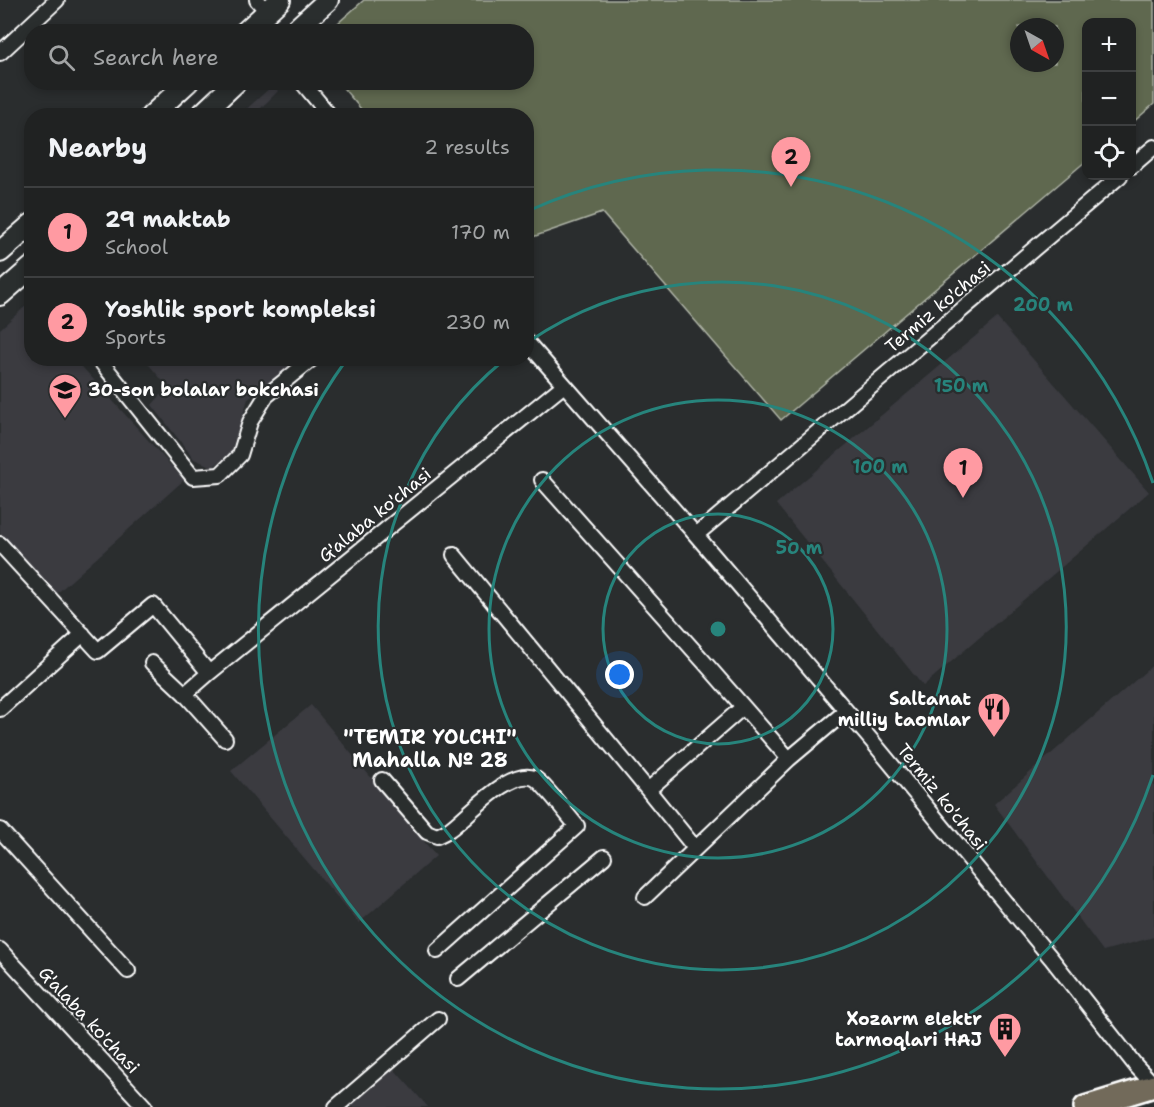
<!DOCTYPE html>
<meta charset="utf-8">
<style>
:root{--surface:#202222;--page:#282a2a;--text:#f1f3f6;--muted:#a2a4a5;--line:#3d3f40;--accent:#ff9aa2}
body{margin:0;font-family:"Shantell Sans",sans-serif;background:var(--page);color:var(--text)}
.controls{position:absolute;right:18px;top:18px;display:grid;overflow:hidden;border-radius:12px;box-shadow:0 3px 9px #0003}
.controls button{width:54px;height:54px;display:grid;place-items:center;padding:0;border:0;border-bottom:2px solid var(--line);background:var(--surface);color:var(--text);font:30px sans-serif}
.compass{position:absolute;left:1010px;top:18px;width:54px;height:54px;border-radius:50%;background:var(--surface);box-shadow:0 3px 9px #0003;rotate:140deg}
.you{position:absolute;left:620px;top:675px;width:21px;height:21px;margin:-15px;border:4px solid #fff;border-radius:50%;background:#1a73e8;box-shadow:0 0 0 9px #1a73e833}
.badge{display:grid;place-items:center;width:39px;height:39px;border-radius:50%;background:var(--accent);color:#111;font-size:20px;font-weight:700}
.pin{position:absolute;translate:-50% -50px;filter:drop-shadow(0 2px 3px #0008)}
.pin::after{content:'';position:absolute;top:32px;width:21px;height:18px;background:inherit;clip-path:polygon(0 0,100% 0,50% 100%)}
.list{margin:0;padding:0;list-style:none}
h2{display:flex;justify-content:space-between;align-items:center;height:78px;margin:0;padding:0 24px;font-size:26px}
h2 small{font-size:20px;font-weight:400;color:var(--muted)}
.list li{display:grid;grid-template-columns:39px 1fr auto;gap:18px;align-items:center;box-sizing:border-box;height:90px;padding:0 24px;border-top:2px solid var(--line)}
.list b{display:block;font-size:22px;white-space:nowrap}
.list p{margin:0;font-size:20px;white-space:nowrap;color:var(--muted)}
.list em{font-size:20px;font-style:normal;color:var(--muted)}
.icon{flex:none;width:33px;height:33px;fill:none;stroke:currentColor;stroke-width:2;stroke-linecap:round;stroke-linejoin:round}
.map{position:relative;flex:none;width:1154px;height:1107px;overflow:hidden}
.search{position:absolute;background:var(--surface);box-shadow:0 3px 9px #0003;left:24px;top:24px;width:510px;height:66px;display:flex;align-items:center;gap:15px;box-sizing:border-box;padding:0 21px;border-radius:24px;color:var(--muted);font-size:22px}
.panel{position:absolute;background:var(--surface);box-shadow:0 3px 9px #0003;left:24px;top:108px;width:510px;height:258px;border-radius:24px}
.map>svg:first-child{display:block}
.built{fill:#3b3b41}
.green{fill:#5f684f;stroke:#afb4a7;stroke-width:1.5;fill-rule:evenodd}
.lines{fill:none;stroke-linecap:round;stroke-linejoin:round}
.minor-casing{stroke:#fff;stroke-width:18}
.secondary-casing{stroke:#fff;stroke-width:24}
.primary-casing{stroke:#fff;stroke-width:26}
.minor{stroke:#2a2d2e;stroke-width:14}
.secondary{stroke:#2a2d2e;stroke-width:20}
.primary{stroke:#726b5a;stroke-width:21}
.ring{fill:none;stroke:#27847c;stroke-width:3}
.labels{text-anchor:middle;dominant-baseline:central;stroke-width:4.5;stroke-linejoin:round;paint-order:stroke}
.street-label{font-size:18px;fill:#fff;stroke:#2a2d2e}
.poi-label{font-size:18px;font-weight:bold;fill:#fff;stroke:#2a2d2e;text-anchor:end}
.neighbourhood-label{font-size:20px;font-weight:bold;fill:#fff;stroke:#2a2d2e}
.centre{fill:#27847c;stroke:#2a2d2e;stroke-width:3}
.ring-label{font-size:18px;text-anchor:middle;font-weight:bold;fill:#27847c;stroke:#2a2d2e;stroke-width:4.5;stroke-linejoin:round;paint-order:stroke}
</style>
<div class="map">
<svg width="1154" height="1107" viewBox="0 0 1154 1107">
<rect width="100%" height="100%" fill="#2a2d2e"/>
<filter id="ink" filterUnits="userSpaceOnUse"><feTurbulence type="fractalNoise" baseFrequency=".0167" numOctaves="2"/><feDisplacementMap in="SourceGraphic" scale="12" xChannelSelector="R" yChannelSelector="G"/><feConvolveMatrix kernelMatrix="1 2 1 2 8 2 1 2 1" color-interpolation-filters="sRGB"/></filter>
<g filter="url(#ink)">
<path class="built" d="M273 85 278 91 254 115H240Z
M27 305 31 310 32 358 75 359 184 480 55 595 0 534V329Z
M997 318 1149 492 923 686 776 504Z
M144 359H301L281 376 248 399 231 452 213 467 194 459 152 405 168 387Z
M1154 664V937L1103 951 994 804Z
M311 705 436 856 359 923 231 771Z
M392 1067 428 1107H348Z"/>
<path class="green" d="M364 0H1154V104L1132 123V22H1086V161L781 420 602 213 527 239 526 116 366 115 339 83 526 82V32L329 31ZM1019 27H1055V63H1019Z"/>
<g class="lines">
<defs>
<path id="minor" d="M257 0 267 11
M0 53 57 0
M302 82 330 116
M1132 166 1154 147
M526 341 696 535 872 741 1051 958 1136 1066 1154 1085
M98 358 193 477 220 475 240 455 250 422 266 396 313 358
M542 480 705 663 789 759
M696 535 1120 176
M0 544 98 651 153 605 209 673 564 385
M454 555 648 790 743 707
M152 663 185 694
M209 673 185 694 225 739
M0 709 83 634
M382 780 427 832 437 836C441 834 446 832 450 829 467 817 510 768 534 778 543 782 569 817 577 826L437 951
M648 790 695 848
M0 830 128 971
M645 897 789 759 846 711
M0 950 145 1107
M458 979 604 857
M336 1107 438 1019"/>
<path id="secondary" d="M245 32 280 0
M293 32 328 0
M151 116 188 82
M200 116 236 82
M0 252 32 224
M0 295 32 267"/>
<path id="primary" d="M1085 1107 1154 1086"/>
</defs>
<use href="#minor" class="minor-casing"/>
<use href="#secondary" class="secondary-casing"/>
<use href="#primary" class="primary-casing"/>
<use href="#minor" class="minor"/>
<use href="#secondary" class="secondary"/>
<use href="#primary" class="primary"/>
</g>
</g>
<g class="ring">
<circle cx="718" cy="629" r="115"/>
<circle cx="718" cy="629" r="229"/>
<path d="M528 342A344 344 0 1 1 504 360"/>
<path d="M1153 775A459 459 0 1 1 347 359M528 211A459 459 0 0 1 1153 483"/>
</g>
<defs>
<symbol id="school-pin" viewBox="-11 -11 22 30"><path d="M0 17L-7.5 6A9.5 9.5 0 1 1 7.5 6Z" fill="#ff9aa2" stroke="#2a2d2e"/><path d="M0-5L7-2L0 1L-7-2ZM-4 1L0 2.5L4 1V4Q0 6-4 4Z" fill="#111"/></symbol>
<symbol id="restaurant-pin" viewBox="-11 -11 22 30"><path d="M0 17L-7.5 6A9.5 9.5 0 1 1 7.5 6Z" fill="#ff9aa2" stroke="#2a2d2e"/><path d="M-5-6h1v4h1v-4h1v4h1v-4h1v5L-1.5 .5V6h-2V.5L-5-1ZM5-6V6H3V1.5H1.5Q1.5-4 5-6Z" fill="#111"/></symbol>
<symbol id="building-pin" viewBox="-11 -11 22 30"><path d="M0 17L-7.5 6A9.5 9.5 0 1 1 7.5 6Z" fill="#ff9aa2" stroke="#2a2d2e"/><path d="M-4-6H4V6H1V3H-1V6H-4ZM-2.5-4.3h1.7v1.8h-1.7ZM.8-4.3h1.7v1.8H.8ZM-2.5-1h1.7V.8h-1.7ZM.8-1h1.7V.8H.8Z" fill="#111"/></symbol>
</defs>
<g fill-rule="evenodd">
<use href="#school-pin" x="46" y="371" width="38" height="52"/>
<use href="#restaurant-pin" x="975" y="690" width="38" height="52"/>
<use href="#building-pin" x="986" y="1010" width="38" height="52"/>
</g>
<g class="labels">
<g class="street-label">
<text transform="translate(938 307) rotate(-40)">Termiz ko'chasi</text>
<text transform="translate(375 515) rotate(-39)">G'alaba ko'chasi</text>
<text transform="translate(942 797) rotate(51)">Termiz ko'chasi</text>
<text transform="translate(89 1020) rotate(47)">G'alaba ko'chasi</text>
</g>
<g class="poi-label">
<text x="88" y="390" text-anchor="start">30-son bolalar bokchasi</text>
<text x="971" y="699">Saltanat<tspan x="971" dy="21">milliy taomlar</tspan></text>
<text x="982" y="1019">Xozarm elektr<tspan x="982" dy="21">tarmoqlari HAJ</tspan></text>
</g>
<g class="neighbourhood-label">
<text x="430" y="737">"TEMIR YOLCHI"<tspan x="430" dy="23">Mahalla № 28</tspan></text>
</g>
</g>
<circle cx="718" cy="629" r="9" class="centre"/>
<g class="ring-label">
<text x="1043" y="311">200 m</text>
<text x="961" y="392">150 m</text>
<text x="880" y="473">100 m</text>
<text x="799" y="554">50 m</text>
</g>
</svg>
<div class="controls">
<button>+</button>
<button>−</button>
<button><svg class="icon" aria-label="locate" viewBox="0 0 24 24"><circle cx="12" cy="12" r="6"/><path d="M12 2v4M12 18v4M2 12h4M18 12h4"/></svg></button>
</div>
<svg class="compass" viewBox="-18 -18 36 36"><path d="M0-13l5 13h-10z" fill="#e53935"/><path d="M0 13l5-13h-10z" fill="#a2a4a5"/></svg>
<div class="you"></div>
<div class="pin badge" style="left:963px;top:498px">1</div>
<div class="pin badge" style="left:791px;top:187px">2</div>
<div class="search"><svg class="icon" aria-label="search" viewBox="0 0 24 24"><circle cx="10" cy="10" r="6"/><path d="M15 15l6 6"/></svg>Search here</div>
<section class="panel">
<h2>Nearby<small>2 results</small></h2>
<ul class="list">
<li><span class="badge">1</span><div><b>29 maktab</b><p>School</p></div><em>170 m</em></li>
<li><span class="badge">2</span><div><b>Yoshlik sport kompleksi</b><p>Sports</p></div><em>230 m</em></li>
</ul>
</section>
</div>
